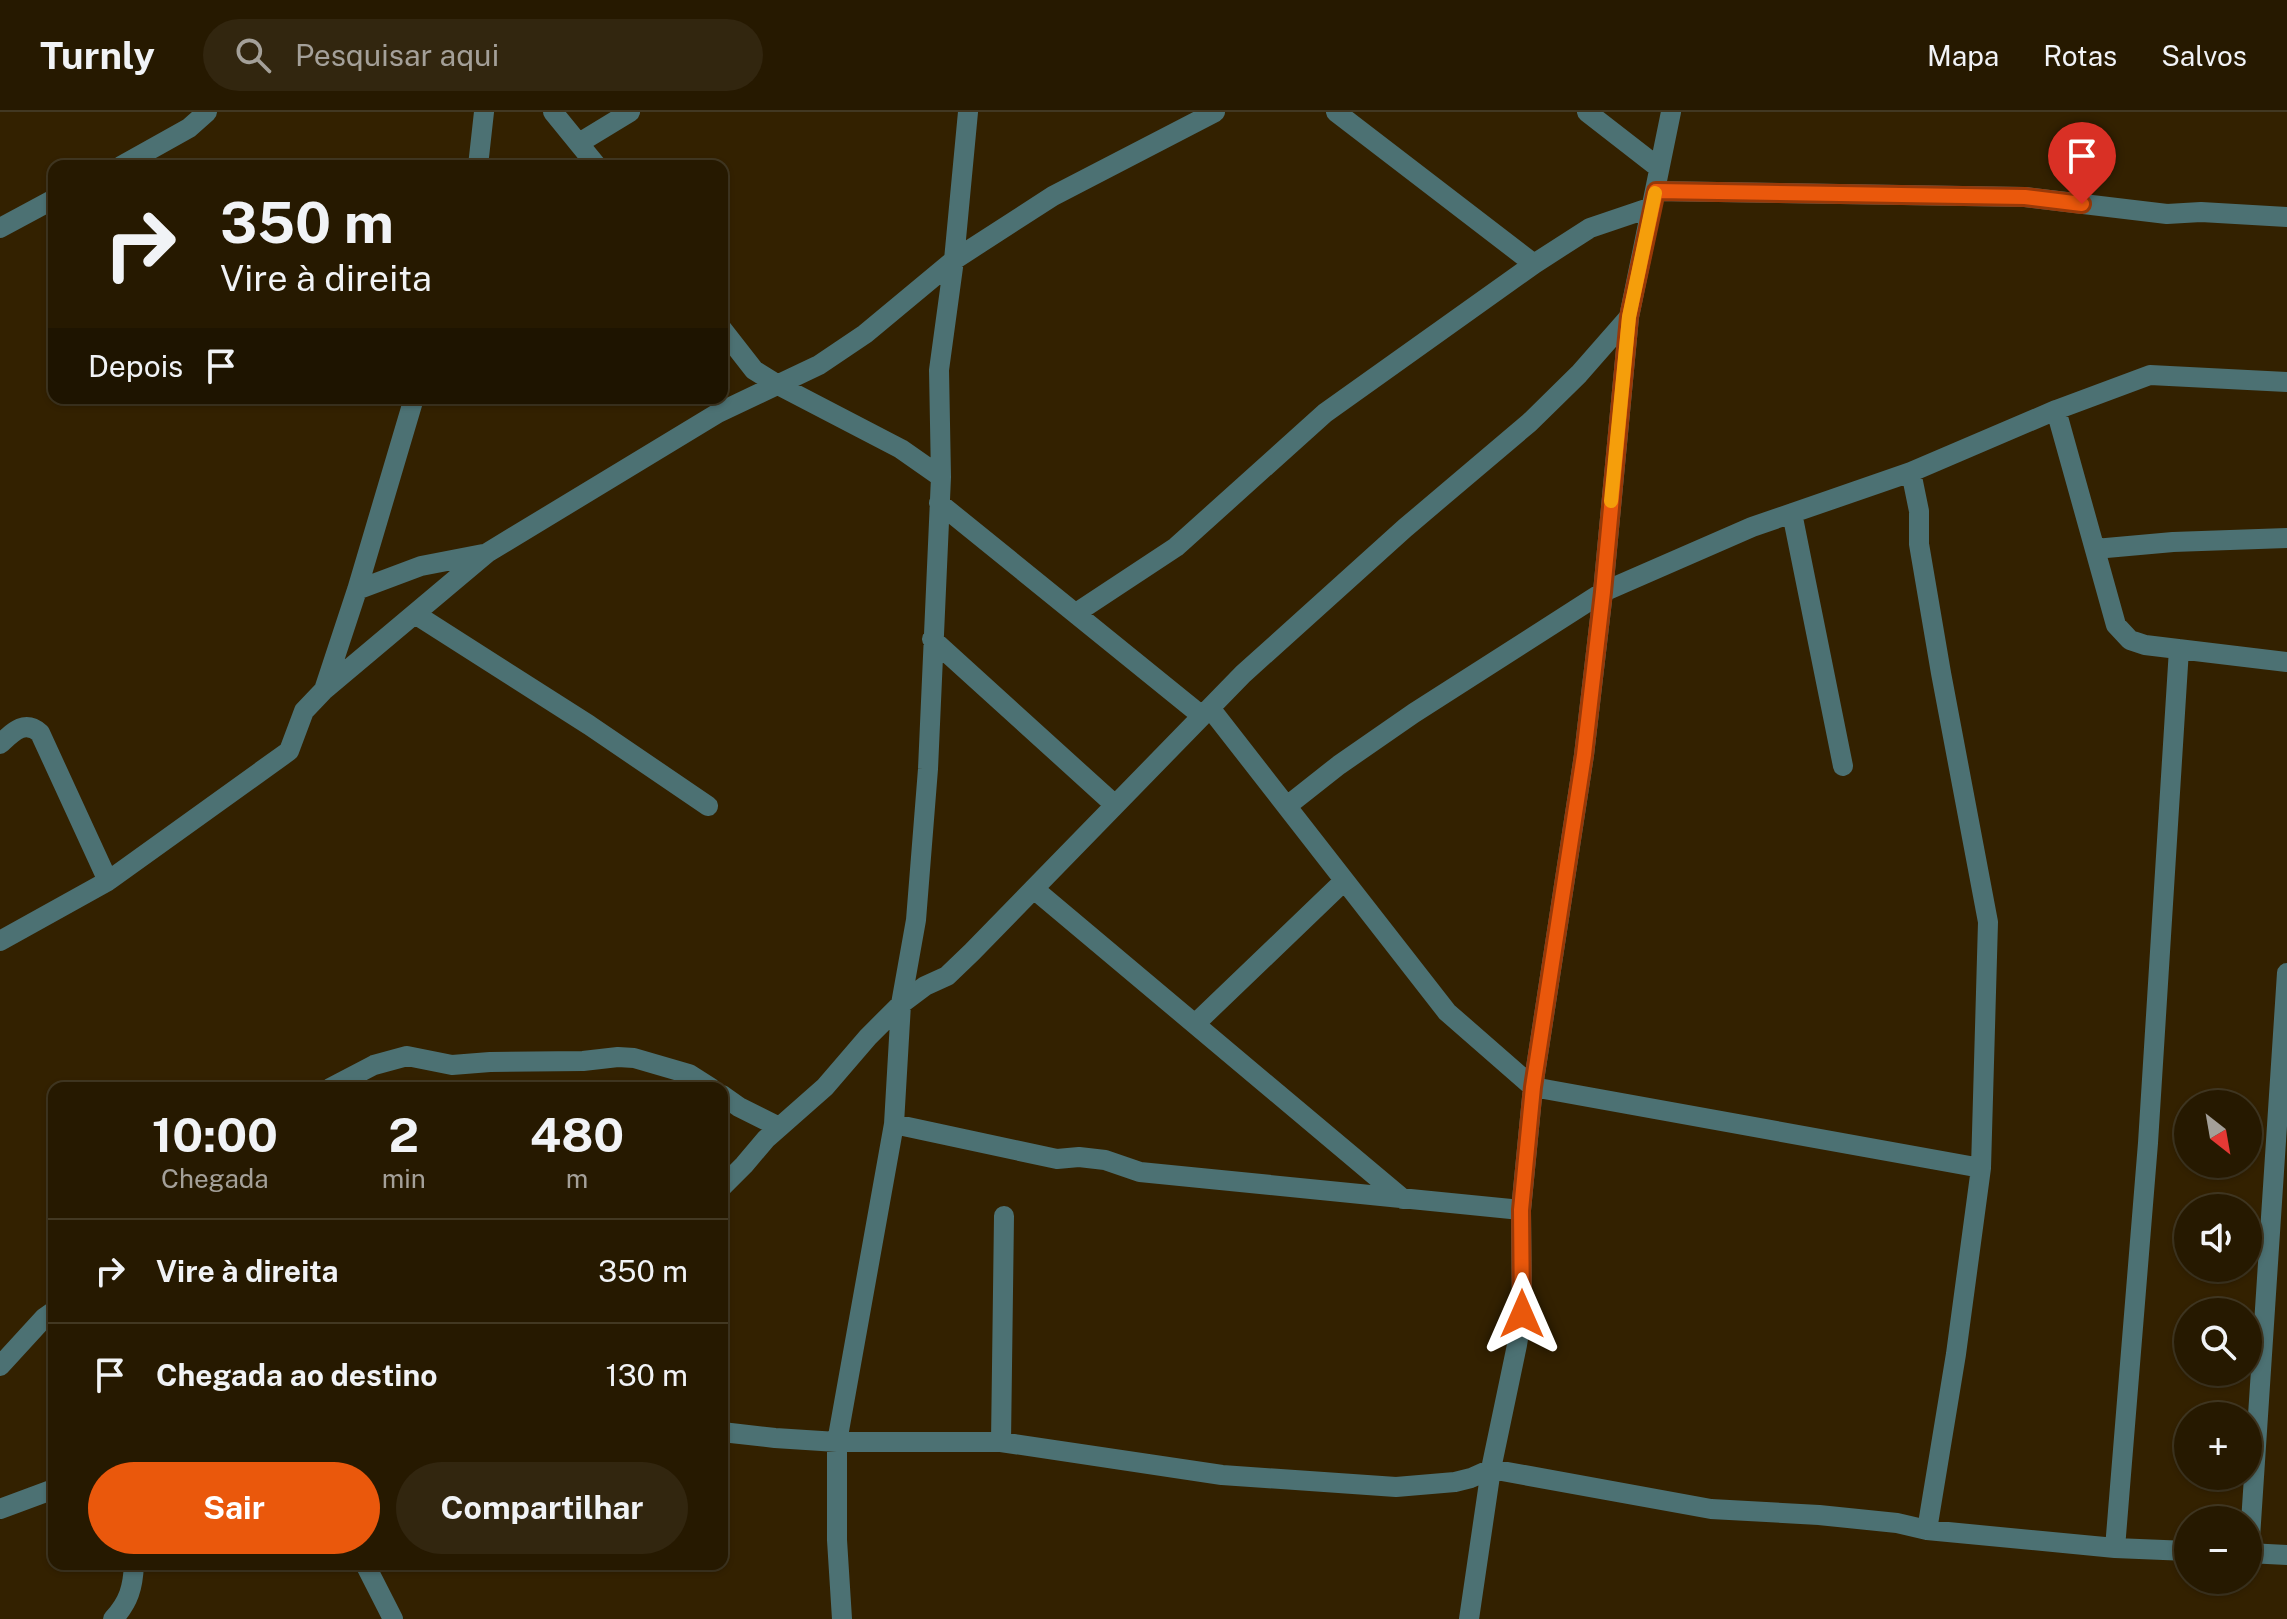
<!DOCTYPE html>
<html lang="pt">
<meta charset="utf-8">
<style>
:root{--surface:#261900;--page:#32260f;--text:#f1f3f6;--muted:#a4a099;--line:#423822;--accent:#ea580c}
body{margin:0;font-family:"Public Sans",sans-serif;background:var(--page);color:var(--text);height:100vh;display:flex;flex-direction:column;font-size:30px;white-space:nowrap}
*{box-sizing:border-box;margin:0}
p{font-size:26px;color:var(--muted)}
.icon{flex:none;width:44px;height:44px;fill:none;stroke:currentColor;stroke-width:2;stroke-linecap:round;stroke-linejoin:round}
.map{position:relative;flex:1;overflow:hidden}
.drawer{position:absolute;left:48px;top:970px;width:680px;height:488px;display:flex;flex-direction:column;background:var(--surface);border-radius:16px;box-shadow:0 2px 6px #0004,0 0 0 2px var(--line)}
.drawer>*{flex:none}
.top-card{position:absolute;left:48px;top:48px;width:680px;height:244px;border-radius:16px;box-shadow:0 2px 6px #0004,0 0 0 2px var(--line);background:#261900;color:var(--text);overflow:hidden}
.needle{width:52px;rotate:149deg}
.buttons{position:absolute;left:2174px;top:978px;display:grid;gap:16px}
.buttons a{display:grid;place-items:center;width:88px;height:88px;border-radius:50%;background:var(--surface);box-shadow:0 2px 6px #0004,0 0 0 2px var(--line);font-size:40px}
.pin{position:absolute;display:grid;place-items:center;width:68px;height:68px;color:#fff;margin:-82px -34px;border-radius:50% 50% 50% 0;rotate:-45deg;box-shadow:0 0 8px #0007}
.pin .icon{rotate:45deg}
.me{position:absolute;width:88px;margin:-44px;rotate:0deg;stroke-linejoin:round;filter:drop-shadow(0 0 6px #0008)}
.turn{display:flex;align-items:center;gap:28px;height:168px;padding:0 40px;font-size:36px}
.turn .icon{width:104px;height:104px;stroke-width:2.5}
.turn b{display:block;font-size:56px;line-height:68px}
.then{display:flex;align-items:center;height:76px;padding:0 40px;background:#0003;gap:16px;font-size:30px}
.eta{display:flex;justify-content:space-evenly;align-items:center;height:136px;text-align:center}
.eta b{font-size:48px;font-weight:700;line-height:56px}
.button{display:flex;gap:16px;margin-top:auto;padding:16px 40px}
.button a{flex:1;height:92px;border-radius:48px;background:var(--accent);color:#fff;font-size:32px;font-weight:700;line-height:92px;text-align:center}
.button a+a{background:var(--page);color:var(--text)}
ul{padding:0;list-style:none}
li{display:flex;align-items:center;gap:24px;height:104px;padding:0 40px;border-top:2px solid var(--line)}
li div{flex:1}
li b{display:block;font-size:30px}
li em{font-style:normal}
header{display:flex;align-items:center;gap:48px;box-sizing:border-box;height:112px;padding:0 40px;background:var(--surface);border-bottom:2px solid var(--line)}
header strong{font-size:38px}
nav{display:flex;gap:44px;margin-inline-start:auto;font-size:28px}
.search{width:560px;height:72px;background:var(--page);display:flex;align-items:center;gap:20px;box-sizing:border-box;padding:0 28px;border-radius:44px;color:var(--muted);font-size:30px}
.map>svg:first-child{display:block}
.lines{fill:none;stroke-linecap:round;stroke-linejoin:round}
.minor{stroke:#4c7173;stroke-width:20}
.route-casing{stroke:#983908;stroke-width:20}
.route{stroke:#ea580c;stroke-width:14}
.slow{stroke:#f59e0b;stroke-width:14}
</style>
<header>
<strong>Turnly</strong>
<div class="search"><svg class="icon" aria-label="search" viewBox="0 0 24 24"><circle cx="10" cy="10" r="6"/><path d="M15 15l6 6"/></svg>Pesquisar aqui</div>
<nav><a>Mapa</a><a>Rotas</a><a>Salvos</a></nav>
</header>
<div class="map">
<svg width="2287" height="1507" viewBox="0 0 2287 1507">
<rect width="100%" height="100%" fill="#332100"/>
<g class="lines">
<path class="minor" d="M 553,0 L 597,54
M 1336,0 L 1534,152
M 1587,0 L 1659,56
M 579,31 L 630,0
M 121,54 L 189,16 L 207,0
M 478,54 L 484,0
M 1656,79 L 2025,85 L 2167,102 L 2201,100 L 2287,105
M 0,116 L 54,87
M 722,217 L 754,258 L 778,273 L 901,337 L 941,365
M 2056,298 L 2116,513 L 2130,528 L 2145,533 L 2287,550
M 1911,360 L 1919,399 L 1919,432 L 1941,561 L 1988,810 L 1981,1056 L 1956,1242 L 1927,1418
M 939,391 L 1202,604
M 1792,401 L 1843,654
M 2095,437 L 2173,430 L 2287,426
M 357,478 L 421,454 L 483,442
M 1076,501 L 1176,435 L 1325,301 L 1534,152 L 1590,116 L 1652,95
M 415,502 L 589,613 L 708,694
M 932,527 L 1115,693
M 324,578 L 357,478 L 414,286
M 1210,596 L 1447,900 L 1533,975 L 1981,1056
M 0,632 C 12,621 24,607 40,621 L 108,769
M 1287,694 L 1339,653 L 1414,601 L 1603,480 L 1752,415 L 1911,360 L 2056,298 L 2150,263 L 2287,270
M 1034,777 L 1403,1087
M 0,829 L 108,769 L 289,639 L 304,599 L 324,578 L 487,441 L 718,301 L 819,253 L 865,222 L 954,148 L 1053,84 L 1215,0
M 1195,912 L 1344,769
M 330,976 L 374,953 L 407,944 L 452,953 L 490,950 L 583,949 L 618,945 L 634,946 L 689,962 L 711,976
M 722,983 L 739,995 L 779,1015
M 894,1012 L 1057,1047 L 1079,1045 L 1105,1048 L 1140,1060 L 1521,1098
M 722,1075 L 744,1053 L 766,1027 L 825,975 L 868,925 L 901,892 L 925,874 L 947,864 L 972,840 L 1243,562 L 1405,416 L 1529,311 L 1579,262 L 1629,205
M 0,1254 L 44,1206 L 54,1199
M 722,1320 L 775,1326 L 837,1330 L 1001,1330 L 1222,1363 L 1396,1375 L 1455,1370 L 1471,1366 L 1491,1357 L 1711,1397 L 1819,1403 L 1897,1411 L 1927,1418 L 2115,1436 L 2188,1439
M 1001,1330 L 1004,1104
M 0,1397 L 54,1377
M 2115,1436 L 2148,1031 L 2179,537
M 2248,1441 L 2287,1443
M 2249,1441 L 2287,861
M 365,1452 L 393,1507
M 113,1507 C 129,1490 133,1475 134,1452
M 842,1507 L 837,1428 L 837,1330 L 894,1012 L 901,892 L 916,808 L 928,657 L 941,365 L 939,258 L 954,148 L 968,0
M 1469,1507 L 1491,1357 L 1517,1233 L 1522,1202 L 1521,1098 L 1533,975 L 1584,643 L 1603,480 L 1629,205 L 1671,0"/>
</g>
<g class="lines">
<g class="route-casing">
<path id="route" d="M 1522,1202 L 1521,1098 L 1533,975 L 1584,643 L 1603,480 L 1629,205 L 1656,79 L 2025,85 L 2082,92"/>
</g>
<use href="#route" class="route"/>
<path class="slow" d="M 1611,389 L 1629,205 L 1655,81"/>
</g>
</svg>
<div class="buttons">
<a><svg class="needle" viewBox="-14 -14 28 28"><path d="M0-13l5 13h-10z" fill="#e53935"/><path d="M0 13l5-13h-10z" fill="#a4a099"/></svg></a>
<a><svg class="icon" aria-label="sound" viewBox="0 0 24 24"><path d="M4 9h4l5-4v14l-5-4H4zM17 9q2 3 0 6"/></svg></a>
<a><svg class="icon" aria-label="search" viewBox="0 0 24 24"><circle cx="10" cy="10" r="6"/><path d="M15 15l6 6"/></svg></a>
<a>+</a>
<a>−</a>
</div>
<div class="pin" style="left:2082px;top:92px;background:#d93025"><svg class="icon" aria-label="arrive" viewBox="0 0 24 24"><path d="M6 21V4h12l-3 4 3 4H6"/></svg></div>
<svg class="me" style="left:1522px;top:1202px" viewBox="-20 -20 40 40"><path d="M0-17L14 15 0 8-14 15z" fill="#ea580c" stroke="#fff" stroke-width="4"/></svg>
<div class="top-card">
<div class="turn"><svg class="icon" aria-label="right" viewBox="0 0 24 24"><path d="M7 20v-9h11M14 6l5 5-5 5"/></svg><div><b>350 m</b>Vire à direita</div></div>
<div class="then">Depois<svg class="icon" aria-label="arrive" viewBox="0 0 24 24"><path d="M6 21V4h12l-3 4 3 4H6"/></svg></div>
</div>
<section class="drawer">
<div class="eta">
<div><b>10:00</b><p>Chegada</p></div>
<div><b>2</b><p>min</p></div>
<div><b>480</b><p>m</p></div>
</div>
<ul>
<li><svg class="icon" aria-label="right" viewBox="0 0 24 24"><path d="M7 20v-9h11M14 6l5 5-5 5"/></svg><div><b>Vire à direita</b></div><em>350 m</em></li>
<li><svg class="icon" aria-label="arrive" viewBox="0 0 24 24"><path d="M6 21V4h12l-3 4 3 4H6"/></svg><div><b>Chegada ao destino</b></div><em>130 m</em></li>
</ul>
<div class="button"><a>Sair</a><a>Compartilhar</a></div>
</section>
</div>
